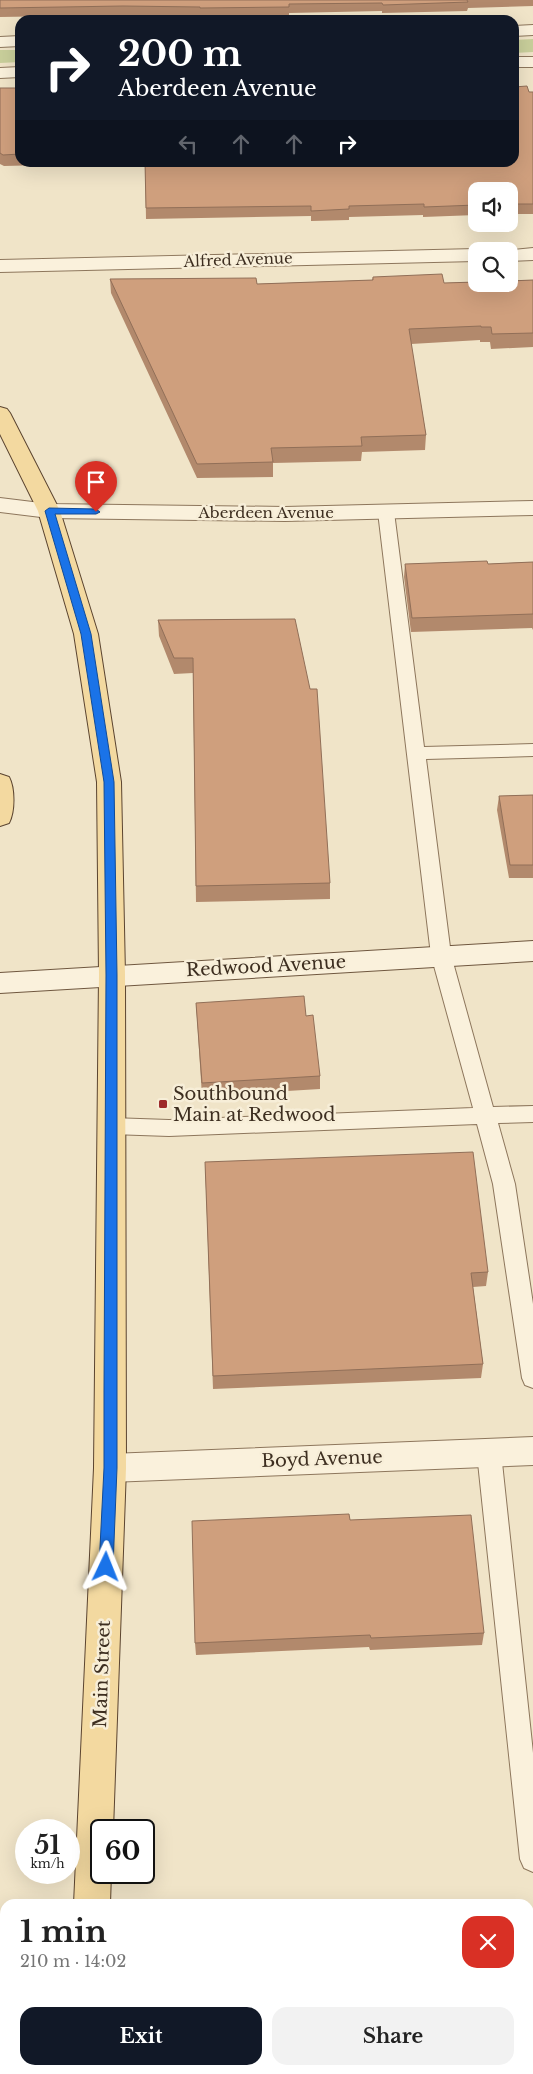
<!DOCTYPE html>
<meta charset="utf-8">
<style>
:root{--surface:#fff;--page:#f2f2f2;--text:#222;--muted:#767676;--accent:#111827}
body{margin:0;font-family:"Libre Baskerville",serif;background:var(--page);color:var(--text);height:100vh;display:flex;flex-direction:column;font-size:19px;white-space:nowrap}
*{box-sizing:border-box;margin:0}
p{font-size:16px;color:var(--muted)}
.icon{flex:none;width:28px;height:28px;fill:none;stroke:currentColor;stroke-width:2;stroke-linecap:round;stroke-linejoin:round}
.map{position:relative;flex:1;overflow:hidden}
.panel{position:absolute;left:0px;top:1899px;width:534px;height:176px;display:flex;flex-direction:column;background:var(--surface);border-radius:15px 15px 0 0;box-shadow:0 5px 20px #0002}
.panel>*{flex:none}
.guide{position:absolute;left:15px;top:15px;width:504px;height:152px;border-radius:15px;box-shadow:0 5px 20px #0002;background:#111827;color:#fff;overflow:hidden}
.buttons{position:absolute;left:468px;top:182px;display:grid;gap:10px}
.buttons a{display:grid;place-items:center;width:50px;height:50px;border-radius:10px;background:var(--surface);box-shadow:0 5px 20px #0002;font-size:25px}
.speed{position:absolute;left:15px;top:1819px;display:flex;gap:10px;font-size:25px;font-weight:700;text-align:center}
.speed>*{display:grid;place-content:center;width:65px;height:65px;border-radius:50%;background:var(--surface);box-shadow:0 5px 20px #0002;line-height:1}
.speed small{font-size:12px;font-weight:400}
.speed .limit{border:2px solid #111;border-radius:8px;background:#fff;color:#111}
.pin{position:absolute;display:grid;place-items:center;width:42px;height:42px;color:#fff;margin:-51px -21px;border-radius:50% 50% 50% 0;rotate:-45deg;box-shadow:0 0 5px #0007}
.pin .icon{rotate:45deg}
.me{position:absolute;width:55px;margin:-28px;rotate:2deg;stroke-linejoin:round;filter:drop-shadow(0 0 4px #0008)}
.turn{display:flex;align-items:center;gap:18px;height:105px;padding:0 20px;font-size:22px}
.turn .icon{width:65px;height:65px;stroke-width:2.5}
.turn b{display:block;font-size:35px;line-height:42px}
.lanes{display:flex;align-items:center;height:48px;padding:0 20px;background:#0003;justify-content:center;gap:25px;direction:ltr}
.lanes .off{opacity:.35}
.round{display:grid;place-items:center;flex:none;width:52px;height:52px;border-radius:15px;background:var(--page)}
.head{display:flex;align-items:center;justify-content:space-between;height:85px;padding:0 20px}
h1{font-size:30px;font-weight:700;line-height:38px}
.cta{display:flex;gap:10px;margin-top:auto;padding:10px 20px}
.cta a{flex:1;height:58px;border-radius:15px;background:var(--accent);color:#fff;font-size:20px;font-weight:700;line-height:58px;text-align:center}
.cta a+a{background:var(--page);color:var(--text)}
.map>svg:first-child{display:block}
.green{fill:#c9cf9b}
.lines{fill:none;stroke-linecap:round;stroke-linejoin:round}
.service-casing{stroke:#8d765c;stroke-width:2}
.minor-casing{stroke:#8d765c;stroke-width:2}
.tertiary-casing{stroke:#8d765c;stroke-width:2}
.secondary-casing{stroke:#6f573f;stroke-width:2}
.primary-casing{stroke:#5b4430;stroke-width:2}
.service{fill:#faf1dc;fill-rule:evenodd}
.minor{fill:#faf1dc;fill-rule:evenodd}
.tertiary{fill:#faf1dc;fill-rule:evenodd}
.secondary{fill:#faf1dc;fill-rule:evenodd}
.primary{fill:#f3d9a0;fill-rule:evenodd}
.wall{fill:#b2896c}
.building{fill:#cf9f7d;stroke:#916f58}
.route{fill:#1a73e8;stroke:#114b97}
.poi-dot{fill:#9e2a2b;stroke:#f7eed8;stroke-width:2}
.labels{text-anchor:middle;stroke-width:5;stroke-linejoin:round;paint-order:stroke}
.far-street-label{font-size:15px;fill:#3d2e20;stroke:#f7eed8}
.street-label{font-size:18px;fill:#3d2e20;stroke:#f7eed8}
.poi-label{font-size:18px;fill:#3d2e20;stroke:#f7eed8;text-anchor:start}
</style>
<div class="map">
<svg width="533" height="2074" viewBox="0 0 533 2074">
<rect width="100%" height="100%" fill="#f0e4c8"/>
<path class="green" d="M 533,39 L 533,52 L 514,53 L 514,40 Z
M 0,50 L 20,50 L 20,62 L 0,63 Z"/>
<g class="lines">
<g class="service-casing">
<path id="service" d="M 386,507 L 392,509 L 394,512 L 424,747 L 533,744 L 533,756 L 426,759 L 451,955 L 493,1107 L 533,1106 L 533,1122 L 498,1123 L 515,1184 L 533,1304 L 533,1388 L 525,1385 L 522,1378 L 493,1184 L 477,1124 L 169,1136 L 111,1134 L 104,1132 L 101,1126 L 104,1120 L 111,1118 L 169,1120 L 473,1108 L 431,955 L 378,512 L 380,509 Z
M 489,1443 L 497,1446 L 501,1453 L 533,1753 L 533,1872 L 524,1868 L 520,1859 L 477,1453 L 481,1446 Z"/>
</g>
<g class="minor-casing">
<path id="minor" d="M 533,248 L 533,260 L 509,261 L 509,251 L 502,251 Z
M 476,249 L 483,251 L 476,251 L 476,261 L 0,272 L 0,260 Z
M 0,498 L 49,504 L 285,507 L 533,501 L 533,515 L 285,521 L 49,518 L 0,512 Z
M 533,1437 L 533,1465 L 110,1482 L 99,1478 L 94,1468 L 99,1458 L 110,1454 Z"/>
</g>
<g class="tertiary-casing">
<path id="tertiary" d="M 533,25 L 533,35 L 514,36 L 514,26 Z
M 20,36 L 20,46 L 0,47 L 0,37 Z
M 514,57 L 533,57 L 533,67 L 514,67 Z
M 20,67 L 20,77 L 0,78 L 0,68 Z"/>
</g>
<g class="secondary-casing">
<path id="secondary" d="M 533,941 L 533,961 L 0,993 L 0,973 Z"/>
</g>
<g class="primary-casing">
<path id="primary" d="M 0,407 L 7,409 L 10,413 L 60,511 L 98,634 L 121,782 L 125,975 L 126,1468 L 113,1830 L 101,1830 L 101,1872 L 111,1872 L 110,1904 L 74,1904 L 94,1468 L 99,975 L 97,782 L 74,634 L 38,511 L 0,434 Z
M 0,774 L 9,777 C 15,788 15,812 9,823 L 0,826 Z
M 66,2070 L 104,2070 L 104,2074 L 66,2074 Z"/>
</g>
<use href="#service" class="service"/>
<use href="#minor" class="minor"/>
<use href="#tertiary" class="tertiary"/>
<use href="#secondary" class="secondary"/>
<use href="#primary" class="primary"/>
</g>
<path class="wall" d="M 0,0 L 533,0 L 533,6 L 468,8 L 467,11 L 382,13 L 382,11 L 289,13 L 289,15 L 200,17 L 200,15 L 123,15 L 0,17 Z
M 0,88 L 20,88 L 20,162 L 44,162 L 44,165 L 4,166 L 0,164 Z
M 529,92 L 533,92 L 533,214 L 509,214 L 509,191 L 476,191 L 476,215 L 423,217 L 423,215 L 349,217 L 349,220 L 311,221 L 311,216 L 146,219 L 145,162 Z
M 373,277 L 444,283 L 533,280 L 533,347 L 491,349 L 490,342 L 480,342 L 480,340 L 411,344 L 426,435 L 425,450 L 362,452 L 361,461 L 273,463 L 273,477 L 197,478 L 111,293 L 110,279 L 257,284 L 372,280 Z
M 533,562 L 533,630 L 532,628 L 411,632 L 404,577 L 405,564 L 488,564 Z
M 158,620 L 310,689 L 330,883 L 330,899 L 196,902 L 193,673 L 174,674 L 159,636 Z
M 533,795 L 533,878 L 509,878 L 497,810 L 499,796 Z
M 196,1003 L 306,1016 L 320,1076 L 320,1089 L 202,1096 Z
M 205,1162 L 488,1272 L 486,1286 L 473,1287 L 483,1364 L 481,1378 L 213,1389 Z
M 350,1520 L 484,1633 L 482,1645 L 370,1650 L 369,1647 L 196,1655 L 195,1643 Z"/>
<path class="building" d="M 0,0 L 467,0 L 468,2 L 383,5 L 382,3 L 289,4 L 289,7 L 200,8 L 200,7 L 123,6 L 0,8 Z
M 527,86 L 529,92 L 533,92 L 533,204 L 509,204 L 509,191 L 476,191 L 476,205 L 424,207 L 424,204 L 349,206 L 349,209 L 311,211 L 311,206 L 146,208 L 145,162 L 514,162 L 514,87 Z
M 0,88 L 20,88 L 20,154 L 3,155 L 0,153 Z
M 442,274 L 444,283 L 476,282 L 476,284 L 509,284 L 509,281 L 533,280 L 533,333 L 492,334 L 491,327 L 481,327 L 481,326 L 409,329 L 426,435 L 361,437 L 362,446 L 271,448 L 273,462 L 197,464 L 110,279 L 256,278 L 257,284 L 373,280 L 373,277 Z
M 487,561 L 488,564 L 533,562 L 533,614 L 412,618 L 405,564 Z
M 295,619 L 310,689 L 317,689 L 330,883 L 196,886 L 193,658 L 174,658 L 158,620 Z
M 533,795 L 533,865 L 510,865 L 499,796 Z
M 304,996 L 306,1016 L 313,1015 L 320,1076 L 202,1083 L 196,1003 Z
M 473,1152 L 488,1272 L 471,1273 L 483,1364 L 213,1376 L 205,1162 Z
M 349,1514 L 350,1520 L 471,1515 L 484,1633 L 371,1638 L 370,1635 L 195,1643 L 192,1521 Z"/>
<path class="route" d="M 49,508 L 96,509 L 100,512 L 96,514 L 55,514 L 91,634 L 114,782 L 117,975 L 117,1468 L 113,1567 L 111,1571 L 106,1573 L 101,1571 L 99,1567 L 104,1468 L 104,1392 L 106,975 L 104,782 L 81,634 L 45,511 Z"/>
<rect class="poi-dot" x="158" y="1099" width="10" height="10" rx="2.5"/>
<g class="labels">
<g class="far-street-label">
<text transform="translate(238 260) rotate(-2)" y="5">Alfred Avenue</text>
<text x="266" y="518">Aberdeen Avenue</text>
</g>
<g class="street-label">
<text transform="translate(266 966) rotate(-3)" y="6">Redwood Avenue</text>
<text transform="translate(322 1459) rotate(-2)" y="6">Boyd Avenue</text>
<text transform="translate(102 1674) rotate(-88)" y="6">Main Street</text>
</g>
<g class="poi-label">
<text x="173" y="1100">Southbound<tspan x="173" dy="21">Main at Redwood</tspan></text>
</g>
</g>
</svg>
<div class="buttons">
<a><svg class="icon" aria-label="sound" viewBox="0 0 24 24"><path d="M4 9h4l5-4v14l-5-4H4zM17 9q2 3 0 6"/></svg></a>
<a><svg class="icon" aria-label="search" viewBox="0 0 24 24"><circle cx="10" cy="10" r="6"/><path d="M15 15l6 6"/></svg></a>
</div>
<div class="speed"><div>51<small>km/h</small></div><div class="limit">60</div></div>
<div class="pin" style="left:96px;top:512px;background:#d93025"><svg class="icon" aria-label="arrive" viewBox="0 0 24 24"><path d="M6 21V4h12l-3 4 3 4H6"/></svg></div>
<svg class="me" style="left:106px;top:1567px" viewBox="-20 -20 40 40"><path d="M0-17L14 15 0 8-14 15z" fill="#1a73e8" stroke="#fff" stroke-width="4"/></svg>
<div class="guide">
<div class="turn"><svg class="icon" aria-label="right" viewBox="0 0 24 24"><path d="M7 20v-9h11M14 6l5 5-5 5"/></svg><div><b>200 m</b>Aberdeen Avenue</div></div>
<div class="lanes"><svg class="icon off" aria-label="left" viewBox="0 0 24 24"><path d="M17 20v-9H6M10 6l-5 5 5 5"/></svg><svg class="icon off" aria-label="ahead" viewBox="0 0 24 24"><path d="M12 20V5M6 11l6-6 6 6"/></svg><svg class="icon off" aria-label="ahead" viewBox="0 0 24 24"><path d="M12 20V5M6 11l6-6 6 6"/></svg><svg class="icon" aria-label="right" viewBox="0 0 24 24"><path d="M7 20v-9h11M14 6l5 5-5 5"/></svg></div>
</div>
<section class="panel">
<div class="head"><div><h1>1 min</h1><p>210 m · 14:02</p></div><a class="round" style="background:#d93025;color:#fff"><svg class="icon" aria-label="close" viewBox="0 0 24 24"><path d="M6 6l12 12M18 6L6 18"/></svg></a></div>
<div class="cta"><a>Exit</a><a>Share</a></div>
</section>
</div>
